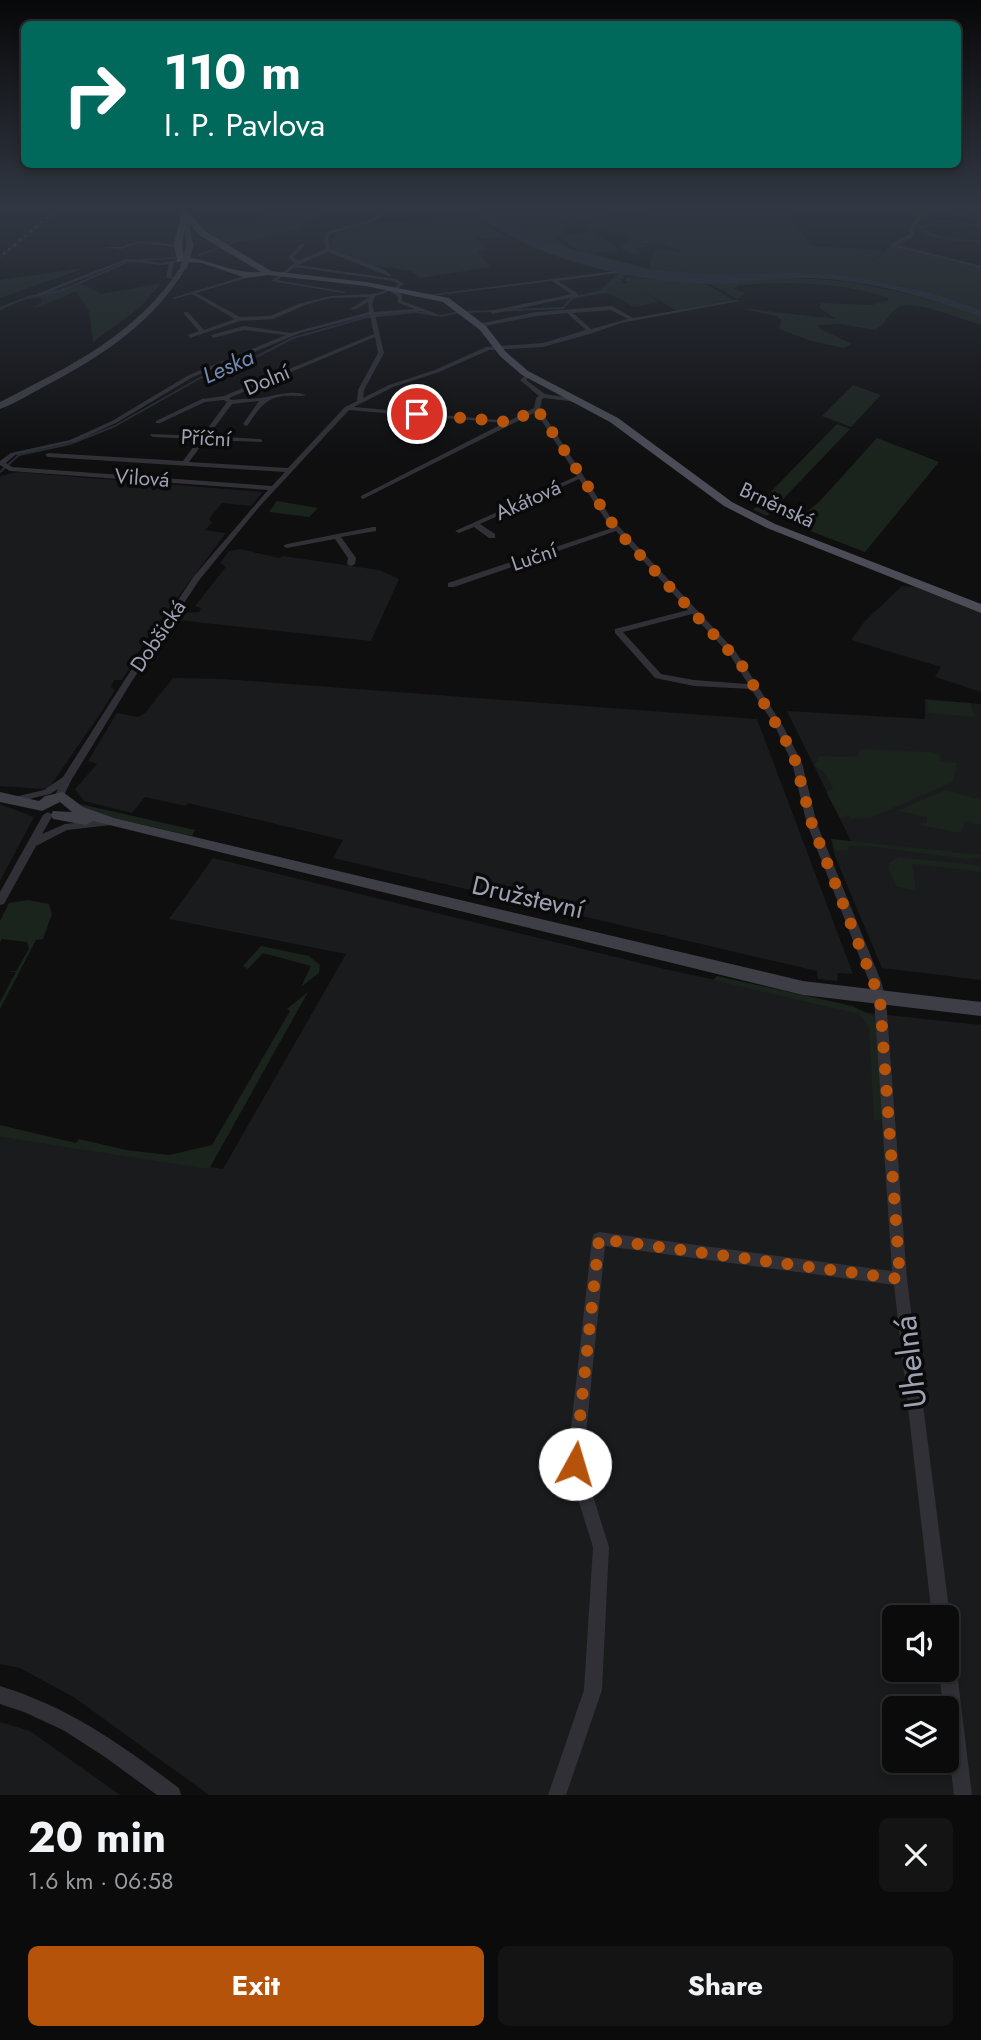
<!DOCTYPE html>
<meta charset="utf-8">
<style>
:root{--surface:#0b0b0c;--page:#141415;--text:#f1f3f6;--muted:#9a9b9d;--line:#2b2b2d;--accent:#b45309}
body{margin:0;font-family:Jost,sans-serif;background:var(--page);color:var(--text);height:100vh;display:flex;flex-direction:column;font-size:26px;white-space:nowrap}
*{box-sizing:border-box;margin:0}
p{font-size:23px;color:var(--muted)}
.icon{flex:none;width:38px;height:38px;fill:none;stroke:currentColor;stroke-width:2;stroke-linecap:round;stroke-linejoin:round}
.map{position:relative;height:1795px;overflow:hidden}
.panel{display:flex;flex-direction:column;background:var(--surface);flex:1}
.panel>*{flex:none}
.hud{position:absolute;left:21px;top:21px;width:940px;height:147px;border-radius:10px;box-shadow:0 4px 10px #0003,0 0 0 2px var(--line);background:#00695c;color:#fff;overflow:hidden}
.fabs{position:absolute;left:882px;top:1605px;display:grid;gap:14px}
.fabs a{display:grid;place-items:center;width:77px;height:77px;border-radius:10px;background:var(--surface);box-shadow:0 4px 10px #0003,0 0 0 2px var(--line);font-size:35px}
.pin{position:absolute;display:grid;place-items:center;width:60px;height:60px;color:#fff;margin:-30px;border:4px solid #fff;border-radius:50%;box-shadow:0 2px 7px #0007}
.me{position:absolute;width:77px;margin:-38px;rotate:6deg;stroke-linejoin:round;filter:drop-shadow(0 0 5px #0008)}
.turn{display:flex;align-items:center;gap:24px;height:147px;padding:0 28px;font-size:32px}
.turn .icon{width:91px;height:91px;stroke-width:2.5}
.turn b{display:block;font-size:49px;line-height:60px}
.round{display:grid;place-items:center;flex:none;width:74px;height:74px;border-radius:10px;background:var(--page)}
.headline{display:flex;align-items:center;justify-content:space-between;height:119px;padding:0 28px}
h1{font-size:42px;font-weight:700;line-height:52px}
.button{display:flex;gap:14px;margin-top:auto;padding:14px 28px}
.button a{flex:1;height:80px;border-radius:10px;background:var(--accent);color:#fff;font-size:28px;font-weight:700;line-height:80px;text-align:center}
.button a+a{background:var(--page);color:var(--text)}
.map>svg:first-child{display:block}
.built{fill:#1a1b1d;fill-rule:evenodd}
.green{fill:#1b231d}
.water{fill:#252b35}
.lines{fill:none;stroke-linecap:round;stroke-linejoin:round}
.stream{stroke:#252b35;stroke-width:2}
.minor{fill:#303036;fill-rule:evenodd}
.tertiary{fill:#303036;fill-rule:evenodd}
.secondary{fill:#3d3e46;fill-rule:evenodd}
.primary{fill:#4b4c55;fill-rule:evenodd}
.rail-casing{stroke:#46474f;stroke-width:2.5}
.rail{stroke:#0a0a0b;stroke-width:2;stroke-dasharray:3.5;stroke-linecap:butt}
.secondary-bridge{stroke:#3d3e46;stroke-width:7}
.route{stroke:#b45309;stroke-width:12;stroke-dasharray:0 21.6}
.labels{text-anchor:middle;stroke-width:7;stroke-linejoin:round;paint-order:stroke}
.far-street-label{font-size:21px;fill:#9ea1b3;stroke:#0a0a0b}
.far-water-label{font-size:23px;font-style:italic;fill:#7189b3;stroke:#0a0a0b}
.street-label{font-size:26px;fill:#9ea1b3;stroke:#0a0a0b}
.near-street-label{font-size:32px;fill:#9ea1b3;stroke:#0a0a0b}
</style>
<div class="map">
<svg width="981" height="1795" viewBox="0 0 981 1795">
<rect width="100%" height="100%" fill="#0f0f10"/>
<path class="built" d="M 18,472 L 263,492 L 251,506 L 222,503 L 209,519 L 212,523 L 205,530 L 226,533 L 147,638 L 122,680 L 114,680 L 111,687 L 115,690 L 102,711 L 49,788 L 43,789 L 0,786 L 0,476 Z
M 240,549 L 279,558 L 283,556 L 379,570 L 399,579 L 371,641 L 177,620 L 182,613 L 199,612 L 201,608 L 195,606 L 226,567 L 220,563 L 229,551 Z
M 902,586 L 915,587 L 981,613 L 981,692 L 935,677 L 941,667 L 851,640 L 865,621 Z
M 173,678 L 224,679 L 757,719 L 853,974 L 838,973 L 837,981 L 818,979 L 817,971 L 333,858 L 343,840 L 188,803 L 186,806 L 145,797 L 132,813 L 84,801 L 75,789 L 97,764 L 88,761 L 117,713 L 138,717 L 145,713 Z
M 925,699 L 981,704 L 981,980 L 882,968 L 834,854 L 831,839 L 851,841 L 787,711 L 925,719 Z
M 0,804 L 34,817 L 0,881 Z
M 213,858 L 656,967 L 860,1012 L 981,1025 L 981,1795 L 209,1795 L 75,1698 L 20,1668 L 0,1664 L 0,1137 L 223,1169 L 346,954 L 169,919 ZM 894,1617 L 947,1617 L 947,1670 L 894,1670 ZM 894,1708 L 947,1708 L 947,1760 L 894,1760 Z
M 0,1722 L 30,1731 L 120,1795 L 0,1795 Z"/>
<path class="green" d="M 271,208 L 329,208 L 290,233 L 226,245 L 200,226 C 222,223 257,230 271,208 Z
M 489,208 L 552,208 L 556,215 L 546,218 L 569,227 L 561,229 L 565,233 L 563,235 L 594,232 L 620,250 L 585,254 L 557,236 L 555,238 L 569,249 C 543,246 505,230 489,208 Z
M 726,208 L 785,208 L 811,246 L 884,250 L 870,264 L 891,246 L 981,267 L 981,310 L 932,293 L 851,276 L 780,272 L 718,275 L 649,269 L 655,248 L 685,252 L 660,244 L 642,243 L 646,247 L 636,249 L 643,254 L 633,255 L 617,246 L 630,244 L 627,241 L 631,240 L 626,235 L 582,226 L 600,219 L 570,225 L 550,218 L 591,209 L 612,216 L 609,218 Z
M 474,217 L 507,238 L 482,239 L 473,234 L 488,250 L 477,252 L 491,267 L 421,278 L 411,271 L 371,265 L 330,249 L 335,234 L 366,224 Z
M 85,268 L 0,298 L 0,280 Z
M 618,273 L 625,276 L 621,283 L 627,283 L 624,280 L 628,277 L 708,285 L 734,301 L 677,311 L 639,289 L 659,302 L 634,307 L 608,293 L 563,299 L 600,290 Z
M 785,278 C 854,278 917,294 981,317 L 981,325 C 964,320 915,299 899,307 C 889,312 885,325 875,330 L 840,324 L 818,325 L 820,329 L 852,344 L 844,348 L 811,341 L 779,329 L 781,320 L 776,316 L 739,308 L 836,319 L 819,307 L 821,303 L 872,305 L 889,300 L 888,298 C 838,281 791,282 739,285 L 733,289 L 746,293 L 737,299 L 711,284 Z
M 162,283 L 138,309 L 93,342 L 89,311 L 76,291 L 39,307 L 34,307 L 42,302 L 41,298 L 21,300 L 0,311 L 0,308 C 9,303 75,283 81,284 C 86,285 95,291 101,294 Z
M 853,385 L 881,395 L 851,427 L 822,416 Z
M 837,424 L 850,429 L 767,516 L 753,510 Z
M 877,438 L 939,462 L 865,552 L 792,524 L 819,502 Z
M 277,501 L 318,508 L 309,517 L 269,512 Z
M 926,700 L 970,703 L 975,717 L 929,713 Z
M 860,749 L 931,752 L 940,756 L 941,761 L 957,763 L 953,782 L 870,818 L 851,819 L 848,815 L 840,818 L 826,792 L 833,789 L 825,773 L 814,766 L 820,756 L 857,757 Z
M 945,790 L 981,800 L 981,825 L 965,821 L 961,833 L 914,824 L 927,823 L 927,817 L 897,811 Z
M 80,804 L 195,830 L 192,836 L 88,812 Z
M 831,839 L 981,855 L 981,857 L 967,859 L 868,846 L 848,846 L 849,850 L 836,851 Z
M 899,857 L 977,865 L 981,867 L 981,872 L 912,864 L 916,891 L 896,886 L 888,868 L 890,862 Z
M 28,900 L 49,904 L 52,914 L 43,939 L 36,940 L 0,1009 L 0,1002 L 16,972 L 7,971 L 16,971 L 29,949 L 27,942 L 2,939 L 0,942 L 0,921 L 9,903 Z
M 261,946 L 309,956 L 320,965 L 319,973 L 301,987 L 311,966 L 263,953 L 248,969 L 243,966 Z
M 717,976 L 852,1006 L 873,1016 L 876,1022 L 882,1119 L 874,1121 L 869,1027 L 859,1014 L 713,980 Z
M 308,992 L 209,1169 L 0,1137 L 0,1125 L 76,1143 L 79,1139 L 126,1150 L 169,1155 L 212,1145 L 290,1011 L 287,1009 Z"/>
<path class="water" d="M 472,208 L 489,208 L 506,223 L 540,241 L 649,269 L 718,275 L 780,272 L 851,276 L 932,293 L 981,310 L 981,317 C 926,297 870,280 811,278 C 777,277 744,284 710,284 C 643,284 520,258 472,208 Z"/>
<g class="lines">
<path class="stream" d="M 931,208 L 981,219 L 980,225 L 942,221 L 920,228 C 938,241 960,241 981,241
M 199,255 L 254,235 L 294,228 L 329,208
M 0,308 L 29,297 L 61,291 L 129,261 L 175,258
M 466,312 L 563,308 L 572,298 L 602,292 L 624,273
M 0,472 L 19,455 L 70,444 L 115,426 L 200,378 L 260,355 L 293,338 L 367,317 L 416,312 L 442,316 L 459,312"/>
<path class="minor" d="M 389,208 L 394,208 L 374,221 L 331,234 L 328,237 L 330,249 L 383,269 L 391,275 L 391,277 L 328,252 L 298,265 L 396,279 L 404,284 L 395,290 L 402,295 L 402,301 L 437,314 L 434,316 L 421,311 L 375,315 L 384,353 L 364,390 L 363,398 L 389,385 L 435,370 L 486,347 L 543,343 L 586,330 L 567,313 L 536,316 L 480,327 L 478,324 L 536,312 L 612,306 L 633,318 L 737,300 L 739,301 L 621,323 L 593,333 L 543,347 L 489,350 L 439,372 L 393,387 L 354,407 L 509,421 L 534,408 L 536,398 L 539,396 L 520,380 L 528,373 L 531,375 L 526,380 L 545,394 L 578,399 L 579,400 L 576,402 L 544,398 L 542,399 L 540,409 L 611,518 L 736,652 L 783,726 L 802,763 L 817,824 L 881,981 L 886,999 L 907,1279 L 950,1617 L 947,1623 L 947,1617 L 932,1617 L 894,1285 L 605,1246 L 583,1464 L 609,1547 L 602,1690 L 566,1795 L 548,1795 L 584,1690 L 593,1547 L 567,1464 L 592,1239 L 594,1234 L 599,1232 L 892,1271 L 874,999 L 869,981 L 807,824 L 792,763 L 775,726 L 751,689 L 694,686 L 655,678 L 615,633 L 615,629 L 688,610 L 616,531 L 454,587 L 448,587 L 448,583 L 612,528 L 605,519 L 579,479 L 480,524 L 495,534 L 495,538 L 489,538 L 474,527 L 459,533 L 455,531 L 577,476 L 536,412 L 363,499 L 361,498 L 361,496 L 504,423 L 349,410 L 260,506 L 200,579 L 132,681 L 72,779 L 62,799 L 56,799 L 54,797 L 58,789 L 50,794 L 13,803 L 8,800 L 10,798 L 44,790 L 63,777 L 124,681 L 194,576 L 268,490 L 10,471 L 0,465 L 0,461 L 11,453 L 70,440 L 112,421 L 189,375 L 286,335 L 244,330 L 213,338 L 211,335 L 244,326 L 291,333 L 369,312 L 368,302 L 355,310 L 350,309 L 370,297 L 331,298 L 305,305 L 273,319 L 240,321 L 190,338 L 188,335 L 199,331 L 184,314 L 184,312 L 188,312 L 204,330 L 235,319 L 192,294 L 174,299 L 172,298 L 248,275 L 250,277 L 196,293 L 240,317 L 270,316 L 301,303 L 331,296 L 373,294 L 394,288 L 399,284 L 393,281 L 295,267 L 277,280 L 346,292 L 344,293 L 271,281 L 295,263 L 288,257 L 301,244 L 305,245 L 293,257 L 298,261 L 326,249 L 324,237 L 327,232 L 372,219 ZM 390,291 L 398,297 L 398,303 L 415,309 L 374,312 L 372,304 L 375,296 ZM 611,310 L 628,319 L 591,329 L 573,313 ZM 370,315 L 374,334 L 224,396 L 202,399 L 156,421 L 156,423 L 160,423 L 205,402 L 224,400 L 227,402 L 202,436 L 151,434 L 150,435 L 153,437 L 199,439 L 183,461 L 48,453 L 45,455 L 48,457 L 285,472 L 272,486 L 12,467 L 6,463 L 15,455 L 74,442 L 116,423 L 193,377 L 300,333 ZM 375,337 L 378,353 L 358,390 L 357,401 L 345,407 L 288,468 L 189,462 L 205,440 L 262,442 L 262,440 L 260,439 L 208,436 L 232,404 L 259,401 L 243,424 L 246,426 L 248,425 C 257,411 265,398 283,396 C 291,395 299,397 306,395 C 293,390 280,394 266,397 C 256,399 242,399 231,400 L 229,398 ZM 692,614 L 730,655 L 748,684 L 694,680 L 661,674 L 623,632 Z
M 925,208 L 929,208 L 913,228 L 914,236 L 897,245 L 981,266 L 981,268 L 891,246 L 891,244 L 910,234 L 909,228 Z
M 139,241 L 178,245 L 180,246 L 178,247 L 139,243 L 121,249 L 102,247 L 121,247 Z
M 126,259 L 161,263 L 184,259 L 186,260 L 174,263 L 171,277 L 181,277 L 179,279 L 166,278 L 169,264 L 161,265 L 126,261 L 41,295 L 37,294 Z
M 616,271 L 618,273 L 558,281 L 578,294 L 578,296 L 492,314 L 490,311 L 572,294 L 552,281 L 430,296 L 428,295 Z
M 373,527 L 376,527 L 376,531 L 341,537 L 356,558 L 355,564 L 351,566 L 347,564 L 348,558 L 335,539 L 287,548 L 283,546 L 287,544 Z
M 48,812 L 53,815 L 42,834 L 65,824 L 111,819 L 116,822 L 111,825 L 67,830 L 36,846 L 4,904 L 0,905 L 0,892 L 43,815 Z
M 947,1655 L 953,1658 L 956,1664 L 972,1795 L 954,1795 L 947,1737 L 947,1708 L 943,1708 L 939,1670 L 947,1670 Z
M 0,1686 C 71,1708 120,1744 179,1788 L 181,1795 L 157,1795 L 105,1757 L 63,1730 L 24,1712 L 0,1704 Z"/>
<path class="tertiary" d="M 967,208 L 981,210 L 981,214 L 968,209 Z"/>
<path class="secondary" d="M 185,213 L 188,215 L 193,245 L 190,247 L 187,245 L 182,215 Z
M 182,265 L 187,266 C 155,321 104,355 49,384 C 33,392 17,403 0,409 L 0,402 C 72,365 137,335 182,265 Z
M 0,792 L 39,801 L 45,796 L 63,792 L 83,807 L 114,818 L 803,981 L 981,1002 L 981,1016 L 803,995 L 93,821 L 86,825 L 53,819 L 51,815 L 53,811 L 72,812 L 60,802 L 42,811 L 0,802 Z"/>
<path class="primary" d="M 178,208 L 185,208 L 205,231 L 271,271 L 366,282 L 449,298 L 486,326 L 506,352 L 528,371 L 618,418 L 732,502 L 775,524 L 981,604 L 981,613 L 767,528 L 724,506 L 610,422 L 522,375 L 500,356 L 480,330 L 443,302 L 366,286 L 268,275 L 246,278 L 202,263 L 177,261 L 174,243 L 182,214 ZM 187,220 L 199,235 L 261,272 C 235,275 210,259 184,257 L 182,243 Z"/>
<g class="rail-casing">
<path id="rail" d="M 0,257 L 59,208"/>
</g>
<use href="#rail" class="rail"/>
<path class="secondary-bridge" d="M 184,266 L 190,245"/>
</g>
<linearGradient id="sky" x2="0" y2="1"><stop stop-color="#080809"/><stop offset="0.45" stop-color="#313742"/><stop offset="1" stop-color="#313742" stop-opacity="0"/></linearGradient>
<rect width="981" height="460" fill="url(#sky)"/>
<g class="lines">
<path class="route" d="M 417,414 L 510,422 L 537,409 L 616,529 L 741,664 L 793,753 L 812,824 L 880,999 L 900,1279 L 599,1239 L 575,1464"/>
</g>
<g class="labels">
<g class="far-street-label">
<text transform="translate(267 380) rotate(-23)" y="7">Dolní</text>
<text transform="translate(206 438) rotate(3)" y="7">Příční</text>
<text transform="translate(142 478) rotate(4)" y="7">Vilová</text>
<text transform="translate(528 500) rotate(-24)" y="7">Akátová</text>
<text transform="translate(777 505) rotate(25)" y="7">Brněnská</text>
<text transform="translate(534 557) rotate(-19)" y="7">Luční</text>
<text transform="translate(158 636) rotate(-56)" y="7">Dobšická</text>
</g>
<g class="far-water-label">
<text transform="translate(228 366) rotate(-24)" y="8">Leska</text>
</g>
<g class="street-label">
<text transform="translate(528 897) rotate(13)" y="9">Družstevní</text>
</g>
<g class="near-street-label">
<text transform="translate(910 1362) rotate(-97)" y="11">Uhelná</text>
</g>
</g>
</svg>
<div class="fabs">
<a><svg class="icon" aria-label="sound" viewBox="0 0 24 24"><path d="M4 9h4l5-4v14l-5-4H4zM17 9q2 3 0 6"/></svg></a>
<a><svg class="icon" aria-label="layers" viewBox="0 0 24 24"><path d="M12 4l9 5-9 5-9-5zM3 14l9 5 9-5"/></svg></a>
</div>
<div class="pin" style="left:417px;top:414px;background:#d93025"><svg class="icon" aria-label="arrive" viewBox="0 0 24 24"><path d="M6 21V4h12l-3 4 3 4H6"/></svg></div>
<svg class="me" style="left:575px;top:1464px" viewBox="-20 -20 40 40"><circle r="19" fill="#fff"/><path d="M0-13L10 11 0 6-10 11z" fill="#b45309"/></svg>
<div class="hud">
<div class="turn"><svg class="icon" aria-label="right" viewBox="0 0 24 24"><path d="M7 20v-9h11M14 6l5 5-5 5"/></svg><div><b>110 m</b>I. P. Pavlova</div></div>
</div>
</div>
<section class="panel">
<div class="headline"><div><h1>20 min</h1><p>1.6 km · 06:58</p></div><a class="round"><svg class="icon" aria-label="close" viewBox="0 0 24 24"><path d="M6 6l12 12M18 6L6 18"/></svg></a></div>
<div class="button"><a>Exit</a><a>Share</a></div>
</section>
